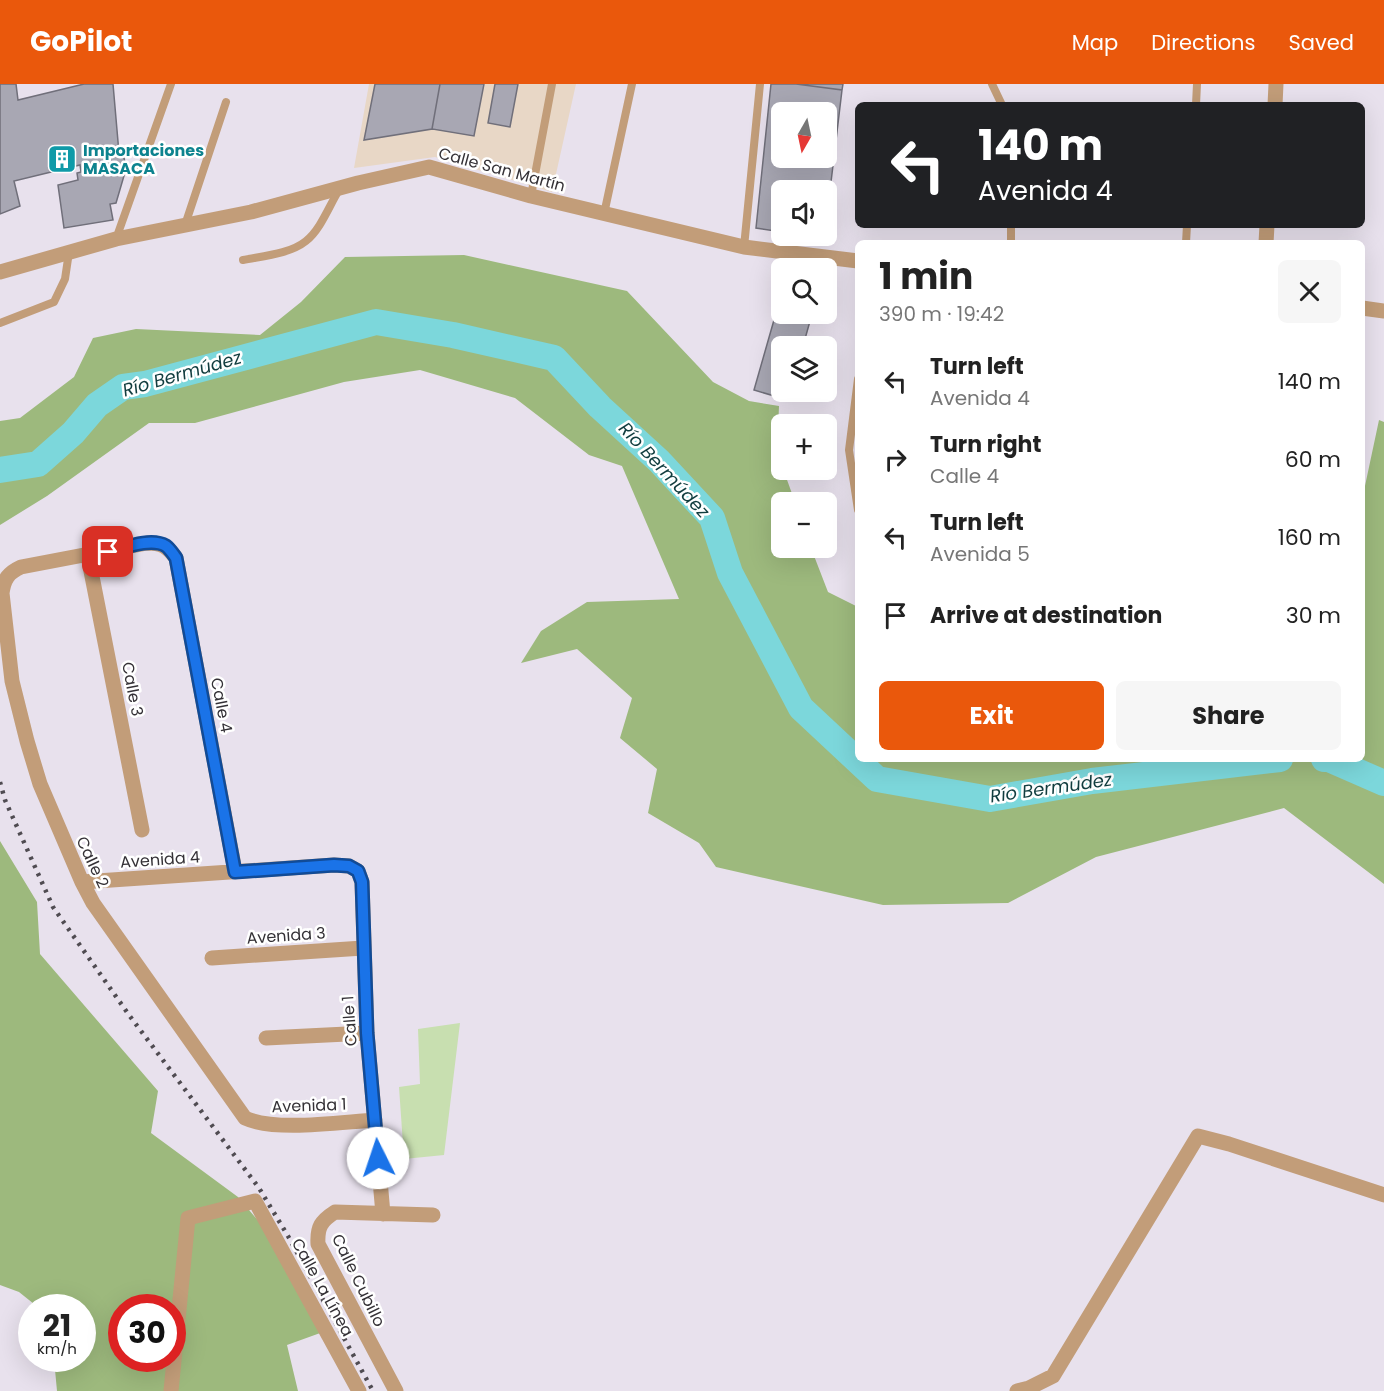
<!DOCTYPE html>
<meta charset="utf-8">
<style>
:root{--surface:#fff;--page:#f6f6f6;--text:#222;--muted:#767676;--accent:#ea580c}
body{margin:0;font-family:Poppins,sans-serif;background:var(--page);color:var(--text);height:100vh;display:flex;flex-direction:column;font-size:22px;white-space:nowrap}
*{box-sizing:border-box;margin:0}
p{font-size:20px;color:var(--muted)}
.icon{flex:none;width:33px;height:33px;fill:none;stroke:currentColor;stroke-width:2;stroke-linecap:round;stroke-linejoin:round}
.map{position:relative;flex:1;overflow:hidden}
.panel{position:absolute;left:855px;top:156px;width:510px;height:522px;display:flex;flex-direction:column;background:var(--surface);border-radius:9px;box-shadow:0 6px 24px #0002}
.panel>*{flex:none}
.top-card{position:absolute;left:855px;top:18px;width:510px;height:126px;border-radius:9px;box-shadow:0 6px 24px #0002;background:#202124;color:#fff;overflow:hidden}
.needle{width:39px;rotate:189deg}
.tools{position:absolute;left:771px;top:18px;display:grid;gap:12px}
.tools a{display:grid;place-items:center;width:66px;height:66px;border-radius:9px;background:var(--surface);box-shadow:0 6px 24px #0002;font-size:30px}
.speed{position:absolute;left:18px;top:1210px;display:flex;gap:12px;font-size:30px;font-weight:700;text-align:center}
.speed>*{display:grid;place-content:center;width:78px;height:78px;border-radius:50%;background:var(--surface);box-shadow:0 6px 24px #0002;line-height:1}
.speed small{font-size:15px;font-weight:400}
.speed .limit{border:9px solid #d22;background:#fff;color:#111}
.pin{position:absolute;display:grid;place-items:center;width:51px;height:51px;color:#fff;margin:-26px;border-radius:12px;box-shadow:0 3px 9px #0006}
.me{position:absolute;width:66px;margin:-33px;rotate:356deg;stroke-linejoin:round;filter:drop-shadow(0 0 4px #0008)}
.turn{display:flex;align-items:center;gap:21px;height:126px;padding:0 24px;font-size:27px}
.turn .icon{width:78px;height:78px;stroke-width:2.5}
.turn b{display:block;font-size:42px;line-height:51px}
.round{display:grid;place-items:center;flex:none;width:63px;height:63px;border-radius:9px;background:var(--page)}
.headline{display:flex;align-items:center;justify-content:space-between;height:102px;padding:0 24px}
h1{font-size:36px;font-weight:700;line-height:45px}
.action{display:flex;gap:12px;margin-top:auto;padding:12px 24px}
.action a{flex:1;height:69px;border-radius:9px;background:var(--accent);color:#fff;font-size:24px;font-weight:700;line-height:69px;text-align:center}
.action a+a{background:var(--page);color:var(--text)}
ul{padding:0;list-style:none}
li{display:flex;align-items:center;gap:18px;height:78px;padding:0 24px}
li div{flex:1}
li b{display:block;font-size:22px}
li em{font-style:normal}
header{display:flex;align-items:center;gap:36px;box-sizing:border-box;height:84px;padding:0 30px;background:var(--accent);color:#fff}
header strong{font-size:28px}
nav{display:flex;gap:33px;margin-inline-start:auto;font-size:21px}
.map>svg:first-child{display:block}
.commercial{fill:#e8d7c6}
.green{fill:#c8dfb0}
.forest{fill:#9db97d;fill-rule:evenodd}
.lines{fill:none;stroke-linecap:round;stroke-linejoin:round}
.river{stroke:#7cd7db;stroke-width:26}
.building{fill:#a8a7b3;stroke:#706f7a;stroke-width:1.5;fill-rule:evenodd}
.service{stroke:#c29d79;stroke-width:8}
.minor{stroke:#c29d79;stroke-width:15}
.rail{stroke:#4f4b51;stroke-width:4.5;stroke-dasharray:3 6;stroke-linecap:butt}
.route-casing{stroke:#114b97;stroke-width:15}
.route{stroke:#1a73e8;stroke-width:10}
.labels{text-anchor:middle;stroke-width:5;stroke-linejoin:round;paint-order:stroke}
.culture-label{font-size:16px;font-weight:bold;fill:#0d838f;stroke:#fff;text-anchor:start}
.street-label{font-size:16px;fill:#343136;stroke:#fff}
.water-label{font-size:18px;font-style:italic;fill:#113d3f;stroke:#fff}
</style>
<header>
<strong>GoPilot</strong>
<nav><a>Map</a><a>Directions</a><a>Saved</a></nav>
</header>
<div class="map">
<svg width="1384" height="1307" viewBox="0 0 1384 1307">
<rect width="100%" height="100%" fill="#e8e1ed"/>
<path class="commercial" d="M 369,0 L 576,0 L 552,108 L 435,73 L 354,84 Z"/>
<path class="green" d="M 460,939 L 444,1071 L 404,1075 L 399,1003 L 420,1000 L 418,945 Z"/>
<path class="forest" d="M 464,171 L 627,207 L 713,298 L 749,317 L 779,322 L 777,368 L 795,418 L 782,418 L 782,464 L 811,464 L 828,508 L 858,523 L 858,675 L 1362,675 L 1362,416 L 1379,336 L 1384,338 L 1384,800 L 1284,724 L 1096,773 L 1008,819 L 883,821 L 716,783 L 699,759 L 648,729 L 657,685 L 620,654 L 632,614 L 577,565 L 521,579 L 541,547 L 587,518 L 679,515 L 622,382 L 589,371 L 515,314 L 420,286 L 344,298 L 195,339 L 149,339 L 47,412 L 0,441 L 0,337 L 20,334 L 74,293 L 93,254 L 136,245 L 260,251 L 301,218 L 345,173 Z
M 0,757 L 37,818 L 40,870 L 158,1007 L 151,1049 L 238,1113 L 266,1146 L 323,1248 L 287,1261 L 298,1307 L 57,1307 L 54,1275 L 82,1275 L 82,1224 L 39,1224 L 19,1208 L 0,1201 ZM 122,1224 L 172,1224 L 172,1275 L 122,1275 Z"/>
<g class="lines">
<path class="river" d="M 0,386 L 38,380 L 73,349 L 97,321 L 123,303 L 145,300 L 376,238 L 453,251 L 554,274 L 600,323 L 659,377 L 712,434 L 730,489 L 801,624 L 877,695 L 990,715 L 1092,697 L 1280,675
M 1324,675 L 1329,675 L 1384,699"/>
</g>
<path class="building" d="M 0,0 L 16,0 L 18,16 L 84,0 L 113,0 L 119,69 L 123,68 L 126,85 L 116,119 L 110,120 L 113,136 L 64,144 L 58,101 L 78,96 L 77,89 L 81,88 L 80,81 L 14,97 L 20,122 L 0,130 Z
M 375,0 L 440,0 L 432,45 L 364,56 Z
M 440,0 L 484,0 L 474,52 L 432,45 Z
M 495,0 L 518,0 L 510,43 L 488,39 Z
M 771,0 L 796,0 L 842,6 L 826,140 L 826,106 L 782,106 L 782,148 L 756,144 ZM 782,28 L 826,28 L 826,74 L 782,74 Z
M 796,0 L 843,0 L 842,6 Z
M 782,208 L 782,230 L 812,230 L 803,262 L 782,262 L 782,308 L 791,308 L 788,316 L 754,306 Z"/>
<g class="lines">
<path class="service" d="M 992,0 L 1002,21
M 1196,21 L 1197,0
M 531,112 L 552,0
M 604,130 L 632,0
M 185,141 L 226,18
M 116,155 L 171,0
M 1011,159 L 1011,141
M 1186,159 L 1187,141
M 744,163 L 760,0
M 243,176 C 263,172 290,170 306,157 C 321,145 329,122 339,106
M 0,239 L 54,218 L 65,195 L 69,168
M 858,295 L 849,366 L 858,426"/>
<path class="minor" d="M 1275,21 L 1276,0
M 1266,159 L 1267,141
M 0,188 L 116,155 L 251,128 L 358,99 L 429,83 L 531,112 L 744,163 L 858,177
M 1362,224 L 1384,227
M 88,472 L 142,746
M 235,787 L 176,474 C 167,462 162,459 147,459 L 21,483 C 8,489 4,495 2,509 L 12,597 L 27,657 L 40,700 L 82,798 L 93,819 L 245,1034 C 275,1048 341,1038 375,1036
M 82,798 L 334,781 L 349,782 L 358,787 L 362,798 L 367,949 L 383,1130
M 212,874 L 363,864
M 266,954 L 367,949
M 171,1307 L 188,1134 L 255,1117 L 359,1307
M 396,1307 L 318,1160 C 317,1143 321,1137 335,1128 L 433,1131
M 1017,1307 L 1029,1304 L 1053,1292 L 1198,1052 L 1229,1060 L 1384,1111"/>
<path class="rail" d="M 0,698 L 5,716 L 53,823 L 129,931 L 259,1104 L 288,1152 L 373,1307"/>
</g>
<g class="lines">
<g class="route-casing">
<path id="route" d="M 108,468 C 124,464 151,453 166,462 C 170,465 173,470 176,474 L 235,788 L 334,781 L 349,782 L 358,787 L 362,798 L 367,949 L 378,1074"/>
</g>
<use href="#route" class="route"/>
</g>
<defs>
<g id="building-square" transform="scale(1.5)"><rect x="-9" y="-9" width="18" height="18" rx="4" fill="#0f9aa8" stroke="#fff"/><path d="M-4-6H4V6H1V3H-1V6H-4ZM-2.5-4.3h1.7v1.8h-1.7ZM.8-4.3h1.7v1.8H.8ZM-2.5-1h1.7V.8h-1.7ZM.8-1h1.7V.8H.8Z" fill="#fff"/></g>
</defs>
<g fill-rule="evenodd">
<use href="#building-square" x="62" y="75"/>
</g>
<g class="labels">
<g class="culture-label">
<text x="83" y="72">Importaciones<tspan x="83" dy="18">MASACA</tspan></text>
</g>
<g class="street-label">
<text transform="translate(502 85) rotate(15)" y="6">Calle San Martín</text>
<text transform="translate(133 605) rotate(79)" y="6">Calle 3</text>
<text transform="translate(222 621) rotate(79)" y="6">Calle 4</text>
<text transform="translate(160 775) rotate(-4)" y="6">Avenida 4</text>
<text transform="translate(93 778) rotate(65)" y="6">Calle 2</text>
<text transform="translate(286 851) rotate(-4)" y="6">Avenida 3</text>
<text transform="translate(349 937) rotate(-94)" y="6">Calle 1</text>
<text transform="translate(309 1021) rotate(-2)" y="6">Avenida 1</text>
<text transform="translate(359 1196) rotate(64)" y="6">Calle Cubillo</text>
<text transform="translate(323 1203) rotate(61)" y="6">Calle La Línea</text>
</g>
<g class="water-label">
<text transform="translate(182 290) rotate(-16)" y="6">Río Bermúdez</text>
<text transform="translate(664 386) rotate(47)" y="6">Río Bermúdez</text>
<text transform="translate(1051 704) rotate(-8)" y="6">Río Bermúdez</text>
</g>
</g>
</svg>
<div class="tools">
<a><svg class="needle" viewBox="-14 -14 28 28"><path d="M0-13l5 13h-10z" fill="#e53935"/><path d="M0 13l5-13h-10z" fill="#767676"/></svg></a>
<a><svg class="icon" aria-label="sound" viewBox="0 0 24 24"><path d="M4 9h4l5-4v14l-5-4H4zM17 9q2 3 0 6"/></svg></a>
<a><svg class="icon" aria-label="search" viewBox="0 0 24 24"><circle cx="10" cy="10" r="6"/><path d="M15 15l6 6"/></svg></a>
<a><svg class="icon" aria-label="layers" viewBox="0 0 24 24"><path d="M12 4l9 5-9 5-9-5zM3 14l9 5 9-5"/></svg></a>
<a>+</a>
<a>−</a>
</div>
<div class="speed"><div>21<small>km/h</small></div><div class="limit">30</div></div>
<div class="pin" style="left:108px;top:468px;background:#d93025"><svg class="icon" aria-label="arrive" viewBox="0 0 24 24"><path d="M6 21V4h12l-3 4 3 4H6"/></svg></div>
<svg class="me" style="left:378px;top:1074px" viewBox="-20 -20 40 40"><circle r="19" fill="#fff"/><path d="M0-13L10 11 0 6-10 11z" fill="#1a73e8"/></svg>
<div class="top-card">
<div class="turn"><svg class="icon" aria-label="left" viewBox="0 0 24 24"><path d="M17 20v-9H6M10 6l-5 5 5 5"/></svg><div><b>140 m</b>Avenida 4</div></div>
</div>
<section class="panel">
<div class="headline"><div><h1>1 min</h1><p>390 m · 19:42</p></div><a class="round"><svg class="icon" aria-label="close" viewBox="0 0 24 24"><path d="M6 6l12 12M18 6L6 18"/></svg></a></div>
<ul>
<li><svg class="icon" aria-label="left" viewBox="0 0 24 24"><path d="M17 20v-9H6M10 6l-5 5 5 5"/></svg><div><b>Turn left</b><p>Avenida 4</p></div><em>140 m</em></li>
<li><svg class="icon" aria-label="right" viewBox="0 0 24 24"><path d="M7 20v-9h11M14 6l5 5-5 5"/></svg><div><b>Turn right</b><p>Calle 4</p></div><em>60 m</em></li>
<li><svg class="icon" aria-label="left" viewBox="0 0 24 24"><path d="M17 20v-9H6M10 6l-5 5 5 5"/></svg><div><b>Turn left</b><p>Avenida 5</p></div><em>160 m</em></li>
<li><svg class="icon" aria-label="arrive" viewBox="0 0 24 24"><path d="M6 21V4h12l-3 4 3 4H6"/></svg><div><b>Arrive at destination</b></div><em>30 m</em></li>
</ul>
<div class="action"><a>Exit</a><a>Share</a></div>
</section>
</div>
